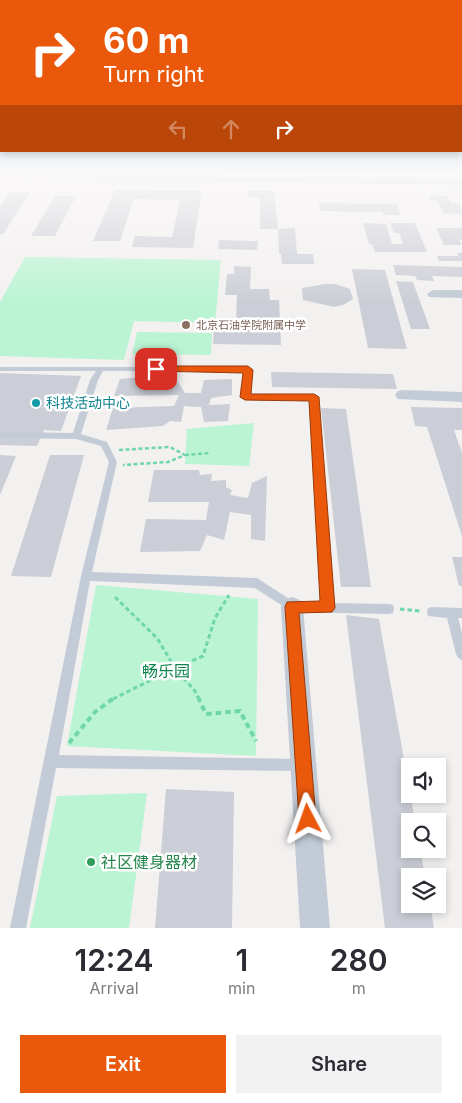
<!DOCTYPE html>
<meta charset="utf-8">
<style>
:root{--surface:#fff;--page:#f2f2f3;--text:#2b2b33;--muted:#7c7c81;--accent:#ea580c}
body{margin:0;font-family:Inter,"Noto Sans SC",sans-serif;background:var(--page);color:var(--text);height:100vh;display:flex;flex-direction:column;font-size:19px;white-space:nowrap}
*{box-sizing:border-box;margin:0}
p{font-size:16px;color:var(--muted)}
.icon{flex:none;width:28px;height:28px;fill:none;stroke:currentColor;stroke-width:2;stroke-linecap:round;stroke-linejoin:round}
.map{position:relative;height:928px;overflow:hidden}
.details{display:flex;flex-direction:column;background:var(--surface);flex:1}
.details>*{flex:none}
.guide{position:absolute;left:0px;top:0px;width:462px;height:152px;box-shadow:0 2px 8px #0003;background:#ea580c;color:#fff;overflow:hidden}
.buttons{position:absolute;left:401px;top:758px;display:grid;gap:10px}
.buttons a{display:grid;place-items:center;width:45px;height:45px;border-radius:0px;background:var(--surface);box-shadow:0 2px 8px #0003;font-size:25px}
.pin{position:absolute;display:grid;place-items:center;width:42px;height:42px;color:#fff;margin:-21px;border-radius:10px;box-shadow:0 2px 8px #0006}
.me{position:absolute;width:55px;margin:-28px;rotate:356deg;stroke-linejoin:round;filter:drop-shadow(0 0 4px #0008)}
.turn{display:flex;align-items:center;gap:18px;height:105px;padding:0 20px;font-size:22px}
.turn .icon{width:65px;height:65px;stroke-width:2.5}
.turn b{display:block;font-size:35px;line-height:42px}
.lanes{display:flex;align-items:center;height:48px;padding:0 20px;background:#0003;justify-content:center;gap:25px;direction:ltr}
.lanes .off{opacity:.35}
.eta{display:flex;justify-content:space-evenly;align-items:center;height:85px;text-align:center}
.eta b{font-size:30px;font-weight:600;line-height:35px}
.action{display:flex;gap:10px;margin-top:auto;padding:10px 20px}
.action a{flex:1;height:58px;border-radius:0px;background:var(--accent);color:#fff;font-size:20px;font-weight:600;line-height:58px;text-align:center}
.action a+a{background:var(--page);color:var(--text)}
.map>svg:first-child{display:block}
.green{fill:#baf4d3}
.building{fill:#cbced6}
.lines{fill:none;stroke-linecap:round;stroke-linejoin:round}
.path-far2{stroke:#6ed6a8;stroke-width:2.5;stroke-dasharray:4 2.5;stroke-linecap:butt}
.path-far1{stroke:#6ed6a8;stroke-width:3;stroke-dasharray:4.5 3;stroke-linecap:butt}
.path{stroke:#6ed6a8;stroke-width:4;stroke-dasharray:5.5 4;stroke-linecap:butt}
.lane{fill:#c2cbd6;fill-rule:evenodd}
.street{fill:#c2cbd6;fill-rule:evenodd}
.secondary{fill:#c1ccdb;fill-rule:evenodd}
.route{fill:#ea580c;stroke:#983908}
.education-dot{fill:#8d6e63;stroke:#fff;stroke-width:2}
.culture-dot{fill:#0f9aa8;stroke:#fff;stroke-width:2}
.leisure-dot{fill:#2e9e5b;stroke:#fff;stroke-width:2}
.labels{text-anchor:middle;stroke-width:5;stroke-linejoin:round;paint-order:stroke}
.far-education-label{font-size:11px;fill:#785e54;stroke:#fff;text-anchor:start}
.culture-label{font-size:14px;fill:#0d838f;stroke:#fff;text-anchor:start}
.near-park-label{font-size:16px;fill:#0d844f;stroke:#fff}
.near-leisure-label{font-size:16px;fill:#27864d;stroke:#fff;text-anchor:start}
</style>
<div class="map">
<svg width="462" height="928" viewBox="0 0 462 928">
<rect width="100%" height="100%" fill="#f3f0f0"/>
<path class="green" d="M 25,257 L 221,260 L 215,323 L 134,321 L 124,360 L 0,356 L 0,302 Z
M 137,332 L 212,333 L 211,355 L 132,354 Z
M 254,423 L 249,466 L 185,464 L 187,429 Z
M 96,585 L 258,599 L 256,756 L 67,746 Z
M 147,793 L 129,928 L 30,928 L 57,796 Z"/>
<path class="building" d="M 115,190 L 202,191 L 193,248 L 132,247 L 135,236 L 172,237 L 180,200 L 134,199 L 120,241 L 93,241 Z
M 248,191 L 274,191 L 278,229 L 295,228 L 297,254 L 313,254 L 314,264 L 282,264 L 281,254 L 279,254 L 278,229 L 260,229 L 260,198 L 248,197 Z
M 10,192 L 30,193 L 3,234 L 0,234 L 0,207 Z
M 428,195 L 448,196 L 451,203 L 459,203 L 462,214 L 443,213 L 437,201 L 430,200 Z
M 55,196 L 76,196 L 55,236 L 31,236 Z
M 319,203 L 397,204 L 401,215 L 383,215 L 382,212 L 320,211 Z
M 363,223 L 386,224 L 392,244 L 403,244 L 399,233 L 394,233 L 390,223 L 415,223 L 427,252 L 375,252 L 372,244 L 369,244 Z
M 436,228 L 462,228 L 462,240 L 459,240 L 462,245 L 444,245 Z
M 219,240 L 258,241 L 257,250 L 218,249 Z
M 457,253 L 462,253 L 462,261 L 439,261 L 437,256 L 458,256 Z
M 393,265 L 462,267 L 462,277 L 432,276 L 434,281 L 417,280 L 415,276 L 396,275 Z
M 234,266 L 251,267 L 250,289 L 269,289 L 270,300 L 279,300 L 281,345 L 213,344 L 214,330 L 246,331 L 247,318 L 236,318 L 237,295 L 225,295 L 227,274 L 234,274 Z
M 352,269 L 385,270 L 407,349 L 368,348 Z
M 396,281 L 413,282 L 430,329 L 411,329 Z
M 325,284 L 335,284 L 350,289 L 353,299 L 343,305 L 334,307 L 303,300 L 302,288 Z
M 271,372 L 393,374 L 397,389 L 272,387 Z
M 0,373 L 81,376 L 61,431 L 44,430 L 37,446 L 0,445 Z
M 162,375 L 167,382 L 178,382 L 185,393 L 201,393 L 204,380 L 232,379 L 232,395 L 211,398 L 209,405 L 230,404 L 228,421 L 204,422 L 201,407 L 184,406 L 181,422 L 170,421 L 163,426 L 106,430 L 113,408 L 174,406 L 179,395 L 114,396 L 120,379 Z
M 411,407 L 462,408 L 462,430 L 454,430 L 462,453 L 462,536 L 427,427 L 415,426 Z
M 321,408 L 346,409 L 371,587 L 341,587 Z
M 0,455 L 16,456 L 0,495 Z
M 50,455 L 84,455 L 51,577 L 11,576 Z
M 154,470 L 199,470 L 200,475 L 212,474 L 211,481 L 226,480 L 226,487 L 232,490 L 230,495 L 248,498 L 252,483 L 267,476 L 265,541 L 251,539 L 251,515 L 230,512 L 224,540 L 207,535 L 200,551 L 140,552 L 146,519 L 206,520 L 209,502 L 148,502 Z
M 452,557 L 462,557 L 462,586 L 459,586 Z
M 346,615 L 379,619 L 415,821 L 410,821 L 410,849 L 420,849 L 425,876 L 410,876 L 410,904 L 430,904 L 434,928 L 385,928 Z
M 166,789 L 234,792 L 232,928 L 155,928 Z"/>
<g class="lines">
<path class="path-far2" d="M 119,450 L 170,447 L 185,455 L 168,462 L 123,465
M 185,455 L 210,453"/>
<path class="path-far1" d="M 115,597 L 157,638 L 175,668 L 203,656 L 215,618 L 229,595
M 400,609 L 420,611
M 113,699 L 175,668 L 195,691 L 199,699"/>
<path class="path" d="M 198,697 L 206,714 L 240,711 L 256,741
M 69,743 L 95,712 L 115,697"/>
<path class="lane" d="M 0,367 L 248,367 L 252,369 L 249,394 L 317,395 L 333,603 L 389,604 L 393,605 L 394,609 L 393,613 L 389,614 L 292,612 L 255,588 L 90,581 L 59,755 L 300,759 L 305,760 L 306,765 L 305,770 L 300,771 L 56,768 L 26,928 L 10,928 L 81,576 L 109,462 L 101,446 L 76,439 L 0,438 L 0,432 L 73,433 L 90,380 L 96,371 L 0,371 ZM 103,371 L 244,371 L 241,397 L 242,399 L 310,400 L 322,603 L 294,602 L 257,578 L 92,572 L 117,462 L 107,442 L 81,434 L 98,380 Z
M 432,607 L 462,608 L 462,618 L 458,618 L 462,633 L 462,660 L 458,658 L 456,654 L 447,618 L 428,616 L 427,612 L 428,608 Z"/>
<path class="street" d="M 433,290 L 462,290 L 462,298 L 429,297 L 427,294 Z
M 403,390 L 462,392 L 462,402 L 398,399 L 395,395 L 398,391 Z
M 292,597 L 300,600 L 303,607 L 330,928 L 300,928 L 281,607 L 284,600 Z"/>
<path class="secondary" d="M 0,173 L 462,177 L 462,185 L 0,178 Z"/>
</g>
<linearGradient id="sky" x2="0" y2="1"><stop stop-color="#7fc2ed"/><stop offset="0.57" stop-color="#faf8f8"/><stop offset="1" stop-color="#faf8f8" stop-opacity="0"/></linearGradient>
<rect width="462" height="303" fill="url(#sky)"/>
<path class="route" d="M 156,366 L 248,366 L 253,370 L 251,394 L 314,394 L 319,397 L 335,608 L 332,612 L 299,613 L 316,819 L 314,826 L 308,828 L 301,826 L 299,819 L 285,607 L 287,602 L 320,601 L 309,401 L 245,400 L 240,397 L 243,373 L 153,371 L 151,369 Z"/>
<circle class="education-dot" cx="186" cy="325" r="5"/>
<circle class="culture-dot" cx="36" cy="403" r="5"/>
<circle class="leisure-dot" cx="91" cy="862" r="5"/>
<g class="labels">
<g class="far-education-label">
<text x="196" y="329">北京石油学院附属中学</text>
</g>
<g class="culture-label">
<text x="46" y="408">科技活动中心</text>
</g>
<g class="near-park-label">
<text x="166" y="677">畅乐园</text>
</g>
<g class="near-leisure-label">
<text x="101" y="868">社区健身器材</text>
</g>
</g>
</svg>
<div class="buttons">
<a><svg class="icon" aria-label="sound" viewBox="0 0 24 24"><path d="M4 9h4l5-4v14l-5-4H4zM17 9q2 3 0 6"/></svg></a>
<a><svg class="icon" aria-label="search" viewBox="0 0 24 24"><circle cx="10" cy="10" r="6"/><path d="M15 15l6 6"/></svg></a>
<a><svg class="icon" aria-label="layers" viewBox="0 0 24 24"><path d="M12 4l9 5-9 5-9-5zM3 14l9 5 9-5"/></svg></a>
</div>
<div class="pin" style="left:156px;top:369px;background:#d93025"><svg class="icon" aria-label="arrive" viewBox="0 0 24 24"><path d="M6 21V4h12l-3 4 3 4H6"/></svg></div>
<svg class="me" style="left:308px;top:819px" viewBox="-20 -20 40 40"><path d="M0-17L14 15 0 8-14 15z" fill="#ea580c" stroke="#fff" stroke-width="4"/></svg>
<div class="guide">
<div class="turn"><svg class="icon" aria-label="right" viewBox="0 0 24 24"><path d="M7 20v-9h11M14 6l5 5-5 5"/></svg><div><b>60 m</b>Turn right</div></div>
<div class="lanes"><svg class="icon off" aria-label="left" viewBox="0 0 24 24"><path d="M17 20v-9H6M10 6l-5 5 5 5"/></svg><svg class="icon off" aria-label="ahead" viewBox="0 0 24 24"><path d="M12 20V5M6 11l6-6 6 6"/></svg><svg class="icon" aria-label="right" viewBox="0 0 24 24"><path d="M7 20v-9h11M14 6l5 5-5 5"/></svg></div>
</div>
</div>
<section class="details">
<div class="eta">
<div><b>12:24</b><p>Arrival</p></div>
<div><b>1</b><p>min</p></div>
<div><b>280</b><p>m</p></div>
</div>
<div class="action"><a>Exit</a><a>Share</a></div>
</section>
